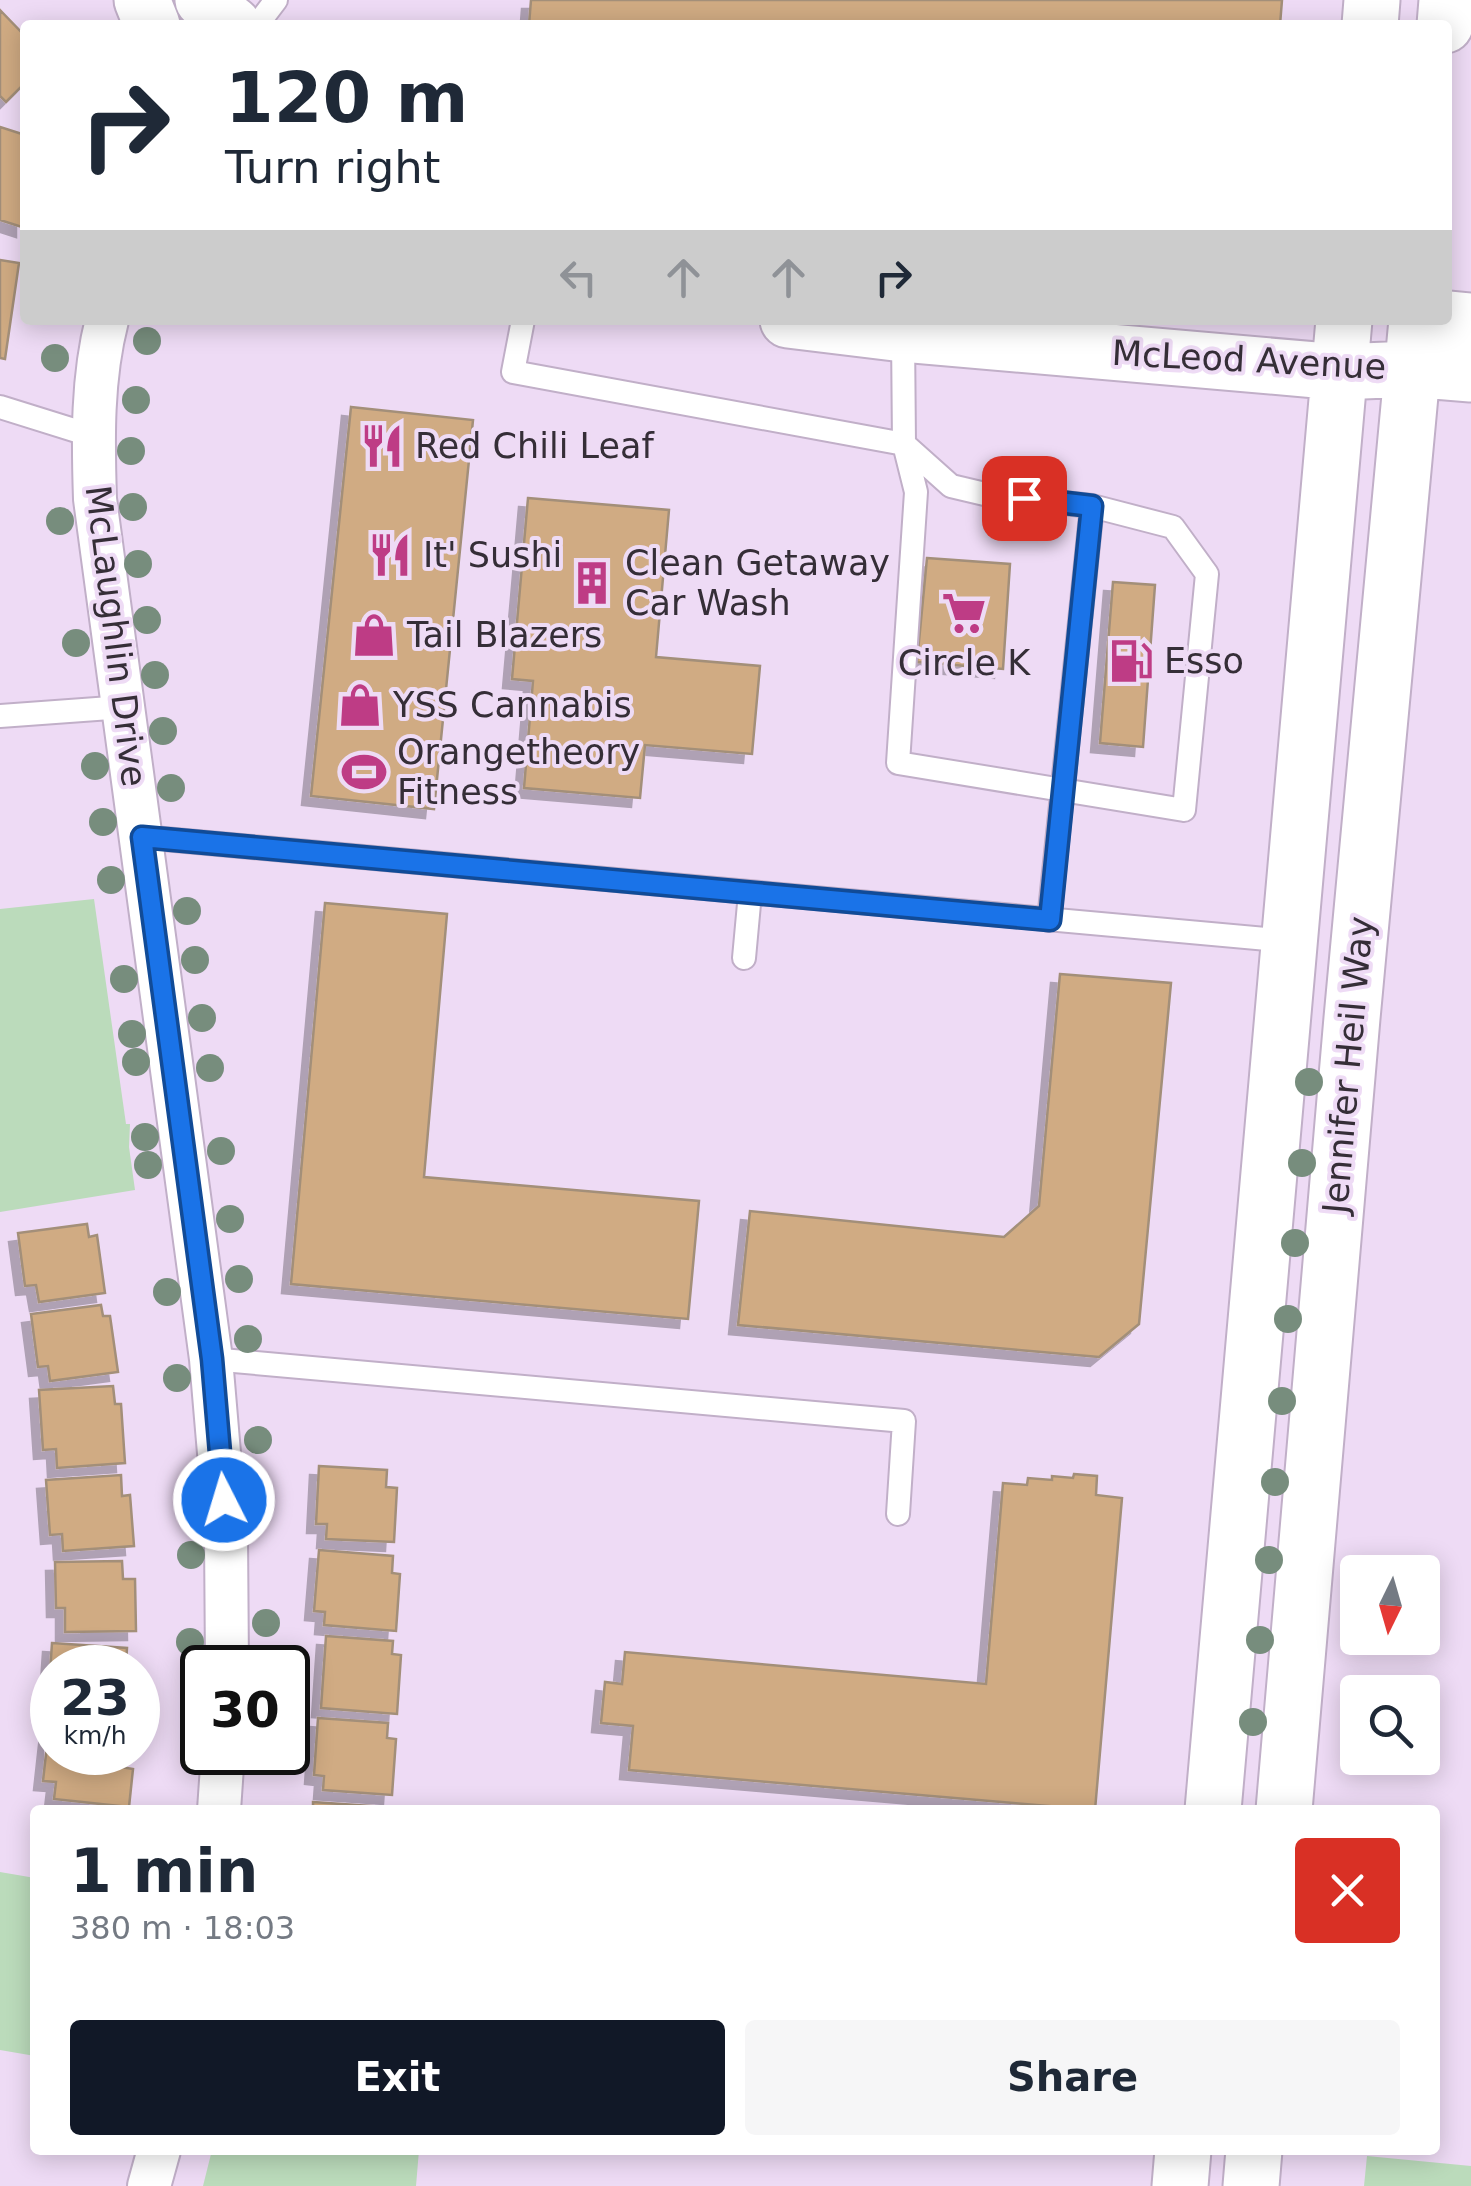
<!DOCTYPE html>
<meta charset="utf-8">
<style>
:root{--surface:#fff;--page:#f6f6f7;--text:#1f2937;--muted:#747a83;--accent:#111827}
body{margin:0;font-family:"DejaVu Sans",sans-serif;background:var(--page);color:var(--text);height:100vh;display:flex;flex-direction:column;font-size:38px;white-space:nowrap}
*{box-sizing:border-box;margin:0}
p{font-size:32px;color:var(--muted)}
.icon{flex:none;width:55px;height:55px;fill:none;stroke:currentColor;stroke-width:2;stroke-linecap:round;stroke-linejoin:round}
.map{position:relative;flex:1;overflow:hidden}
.side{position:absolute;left:30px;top:1805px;width:1410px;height:350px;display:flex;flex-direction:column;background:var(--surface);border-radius:10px;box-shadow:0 5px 25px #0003}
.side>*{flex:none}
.guide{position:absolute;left:20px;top:20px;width:1432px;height:305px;border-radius:10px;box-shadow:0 5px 25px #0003;background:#fff;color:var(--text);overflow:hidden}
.needle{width:65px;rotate:185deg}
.tools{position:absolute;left:1340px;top:1555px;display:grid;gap:20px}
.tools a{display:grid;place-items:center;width:100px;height:100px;border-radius:10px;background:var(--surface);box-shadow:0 5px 25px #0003;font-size:50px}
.speed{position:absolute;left:30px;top:1645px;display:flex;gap:20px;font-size:50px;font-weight:700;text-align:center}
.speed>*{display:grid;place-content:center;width:130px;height:130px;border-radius:50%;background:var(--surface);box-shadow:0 5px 25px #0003;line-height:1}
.speed small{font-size:25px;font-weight:400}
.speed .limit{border:5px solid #111;border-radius:15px;background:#fff;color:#111}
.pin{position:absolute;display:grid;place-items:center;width:85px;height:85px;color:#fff;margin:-42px;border-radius:20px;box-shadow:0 5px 15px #0006}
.me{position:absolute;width:110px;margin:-55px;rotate:355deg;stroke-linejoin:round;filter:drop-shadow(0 0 8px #0008)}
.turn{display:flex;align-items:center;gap:35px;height:210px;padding:0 40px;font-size:45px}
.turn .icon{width:130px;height:130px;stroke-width:2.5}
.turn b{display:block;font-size:70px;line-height:85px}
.lanes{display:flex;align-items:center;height:95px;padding:0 40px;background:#0003;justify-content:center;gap:50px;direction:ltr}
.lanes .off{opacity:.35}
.round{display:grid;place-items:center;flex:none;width:105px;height:105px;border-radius:10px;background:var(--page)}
.headline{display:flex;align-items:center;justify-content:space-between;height:170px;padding:0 40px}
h1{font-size:60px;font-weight:700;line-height:75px}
.cta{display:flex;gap:20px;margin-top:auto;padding:20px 40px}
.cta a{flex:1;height:115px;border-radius:10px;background:var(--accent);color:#fff;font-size:40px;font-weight:700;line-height:115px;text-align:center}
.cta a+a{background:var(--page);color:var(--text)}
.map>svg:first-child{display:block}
.green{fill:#bbdbbb}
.building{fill:#d0ab83;stroke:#a38f79;stroke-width:2.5;filter:url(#shadow)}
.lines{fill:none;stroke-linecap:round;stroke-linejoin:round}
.lane-casing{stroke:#c1afc8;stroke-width:26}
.street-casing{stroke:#c1afc8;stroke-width:46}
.secondary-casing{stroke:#c1afc8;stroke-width:59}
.lane{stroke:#fff;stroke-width:22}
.street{stroke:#fff;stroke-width:42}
.secondary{stroke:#fff;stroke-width:55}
.tree{fill:#778d7d}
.route-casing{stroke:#114b97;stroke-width:25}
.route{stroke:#1a73e8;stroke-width:18}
.labels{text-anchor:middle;stroke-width:8;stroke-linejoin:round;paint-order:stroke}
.street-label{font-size:35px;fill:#352e37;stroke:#eedbf5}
.poi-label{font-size:35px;fill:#352e37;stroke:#eedbf5;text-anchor:start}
</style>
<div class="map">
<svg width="1471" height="2186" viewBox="0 0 1471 2186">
<defs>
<filter id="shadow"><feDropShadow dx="-9" dy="9" stdDeviation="0" flood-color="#0004"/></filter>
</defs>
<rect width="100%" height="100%" fill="#eedbf5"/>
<path class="green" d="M 94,899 L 126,1124 L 130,1124 L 129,1147 L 135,1190 L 0,1212 L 0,909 Z
M 0,1872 L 35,1878 L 35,2056 L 0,2050 Z
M 212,2150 L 419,2150 L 416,2186 L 203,2186 Z
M 1367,2156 L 1471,2166 L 1471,2186 L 1364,2186 Z"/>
<path class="building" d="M 531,0 L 1282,0 L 1280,25 L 529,25 Z
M 0,10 L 25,36 L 25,83 L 6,102 L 0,96 Z
M 0,127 L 25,135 L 25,228 L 0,220 Z
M 0,260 L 19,263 L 5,359 L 0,358 Z
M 351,407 L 473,420 L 434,809 L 311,796 Z
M 528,498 L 669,510 L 656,657 L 760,666 L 752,754 L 645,745 L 640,798 L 524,788 L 533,681 L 512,679 Z
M 927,558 L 1010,564 L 1003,669 L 917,662 Z
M 1113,582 L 1155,585 L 1143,747 L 1100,743 Z
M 325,903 L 447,914 L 424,1177 L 699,1201 L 688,1319 L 291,1284 Z
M 1060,974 L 1171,983 L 1139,1324 L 1099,1357 L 738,1325 L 750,1211 L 1004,1237 L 1039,1206 Z
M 87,1224 L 89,1237 L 97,1235 L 105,1293 L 39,1302 L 36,1285 L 25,1286 L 18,1233 Z
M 101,1305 L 103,1316 L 110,1316 L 118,1372 L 50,1381 L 48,1366 L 38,1367 L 31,1314 Z
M 113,1386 L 115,1404 L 121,1404 L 125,1463 L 57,1468 L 56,1449 L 43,1450 L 39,1390 Z
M 319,1466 L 387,1470 L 386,1487 L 397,1488 L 394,1542 L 326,1539 L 327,1524 L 316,1524 Z
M 1074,1474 L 1097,1476 L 1096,1495 L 1122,1498 L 1095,1810 L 629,1770 L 633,1726 L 601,1723 L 605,1682 L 622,1684 L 625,1652 L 986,1684 L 1003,1483 L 1027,1485 L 1028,1478 L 1052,1480 L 1052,1476 L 1073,1478 Z
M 121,1475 L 122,1496 L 130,1495 L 134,1546 L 63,1551 L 62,1534 L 50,1535 L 46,1480 Z
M 319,1550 L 393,1556 L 392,1573 L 400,1574 L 396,1631 L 324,1625 L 325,1612 L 314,1611 Z
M 122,1561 L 123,1579 L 135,1579 L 136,1631 L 65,1632 L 65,1608 L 56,1608 L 55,1562 Z
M 326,1636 L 393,1641 L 392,1654 L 401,1655 L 397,1714 L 321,1708 Z
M 52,1643 L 127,1648 L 126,1664 L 138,1665 L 138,1671 L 138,1668 L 52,1668 L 52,1703 L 48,1703 Z
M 318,1718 L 388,1723 L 387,1738 L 396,1739 L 392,1795 L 323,1790 L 324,1776 L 314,1775 Z
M 49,1727 L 52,1727 L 52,1752 L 123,1752 L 121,1767 L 133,1769 L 129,1807 L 54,1799 L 56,1782 L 43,1781 Z
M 313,1802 L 384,1807 L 383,1810 L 313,1810 Z"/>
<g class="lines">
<g class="lane-casing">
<path id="lane" d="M 257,25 L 276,0
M 523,320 L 513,372 L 904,444 L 951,486 L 989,495 L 1092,506 L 1173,527 L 1207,574 L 1184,810 L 898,763 L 916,492 L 904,444 L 903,334
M 0,407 L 93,436
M 0,716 L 124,707
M 142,837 L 1289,941
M 1049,920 L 1092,506
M 744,958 L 750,893
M 211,1359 L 904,1421 L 898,1514"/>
</g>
<g class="street-casing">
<path id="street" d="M 107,320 C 92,378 93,439 95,499 L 211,1359 L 226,1535 L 227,1668
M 219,1810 L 223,1752
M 149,2186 L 159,2150"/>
</g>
<g class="secondary-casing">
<path id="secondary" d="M 142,0 L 152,25
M 203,0 L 233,25
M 1370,25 L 1372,0
M 1445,25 L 1447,0
M 1448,319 L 1471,321
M 788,320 L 903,334 L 1339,372 L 1411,369 L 1471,374
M 1213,1810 L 1344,320
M 1284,1810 L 1352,1018 L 1417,320
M 1180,2186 L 1183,2150
M 1251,2186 L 1254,2150"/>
</g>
<use href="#lane" class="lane"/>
<use href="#street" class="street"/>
<use href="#secondary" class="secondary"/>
</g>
<g class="tree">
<circle cx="147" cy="341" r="14"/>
<circle cx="55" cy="358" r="14"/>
<circle cx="136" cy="400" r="14"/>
<circle cx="131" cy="451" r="14"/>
<circle cx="133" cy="507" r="14"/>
<circle cx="60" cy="521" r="14"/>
<circle cx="138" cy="564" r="14"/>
<circle cx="147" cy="620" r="14"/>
<circle cx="76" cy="643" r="14"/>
<circle cx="155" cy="675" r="14"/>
<circle cx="163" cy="731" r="14"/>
<circle cx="95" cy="766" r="14"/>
<circle cx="171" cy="788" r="14"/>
<circle cx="103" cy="822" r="14"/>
<circle cx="111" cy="880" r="14"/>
<circle cx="187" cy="911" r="14"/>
<circle cx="195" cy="960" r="14"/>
<circle cx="124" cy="979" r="14"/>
<circle cx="202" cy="1018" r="14"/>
<circle cx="132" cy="1034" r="14"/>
<circle cx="136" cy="1062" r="14"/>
<circle cx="210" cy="1068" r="14"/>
<circle cx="1309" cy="1082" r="14"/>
<circle cx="145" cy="1137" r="14"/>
<circle cx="221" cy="1151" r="14"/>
<circle cx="1302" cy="1163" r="14"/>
<circle cx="148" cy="1165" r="14"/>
<circle cx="230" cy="1219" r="14"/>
<circle cx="1295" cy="1243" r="14"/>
<circle cx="239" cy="1279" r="14"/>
<circle cx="167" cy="1292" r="14"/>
<circle cx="1288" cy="1319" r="14"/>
<circle cx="248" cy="1339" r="14"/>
<circle cx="177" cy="1378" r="14"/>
<circle cx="1282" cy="1401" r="14"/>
<circle cx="258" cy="1440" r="14"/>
<circle cx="1275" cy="1482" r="14"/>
<circle cx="191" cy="1555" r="14"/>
<circle cx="1269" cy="1560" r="14"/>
<circle cx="266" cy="1623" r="14"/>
<circle cx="1260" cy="1640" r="14"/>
<circle cx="190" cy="1642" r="14"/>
<circle cx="1253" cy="1722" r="14"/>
</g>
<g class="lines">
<g class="route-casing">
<path id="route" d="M 224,1500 L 212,1359 L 142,837 L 1050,920 L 1092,506 L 1024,498"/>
</g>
<use href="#route" class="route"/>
</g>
<defs>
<g id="restaurant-bare" transform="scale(3.45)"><path d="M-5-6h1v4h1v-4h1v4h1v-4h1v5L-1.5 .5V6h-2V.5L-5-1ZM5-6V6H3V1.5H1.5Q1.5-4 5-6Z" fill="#be3c85" stroke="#eedbf5" stroke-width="2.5" paint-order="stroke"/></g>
<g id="building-bare" transform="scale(3.45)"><path d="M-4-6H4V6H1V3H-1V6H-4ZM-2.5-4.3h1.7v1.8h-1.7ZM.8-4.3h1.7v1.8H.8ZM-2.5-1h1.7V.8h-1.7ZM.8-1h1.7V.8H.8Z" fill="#be3c85" stroke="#eedbf5" stroke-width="2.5" paint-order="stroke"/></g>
<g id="supermarket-bare" transform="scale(3.45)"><path d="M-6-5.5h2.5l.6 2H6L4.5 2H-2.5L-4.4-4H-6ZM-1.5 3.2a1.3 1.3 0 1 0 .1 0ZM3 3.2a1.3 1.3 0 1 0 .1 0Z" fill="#be3c85" stroke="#eedbf5" stroke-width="2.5" paint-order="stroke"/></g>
<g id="shop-bare" transform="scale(3.45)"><path d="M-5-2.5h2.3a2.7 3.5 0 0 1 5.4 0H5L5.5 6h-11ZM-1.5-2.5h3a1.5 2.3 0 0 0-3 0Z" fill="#be3c85" stroke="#eedbf5" stroke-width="2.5" paint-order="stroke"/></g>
<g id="fuel-bare" transform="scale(3.45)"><path d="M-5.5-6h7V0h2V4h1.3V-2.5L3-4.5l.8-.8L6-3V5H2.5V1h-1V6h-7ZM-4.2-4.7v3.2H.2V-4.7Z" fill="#be3c85" stroke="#eedbf5" stroke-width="2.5" paint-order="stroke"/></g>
<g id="stadium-bare" transform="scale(3.45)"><path d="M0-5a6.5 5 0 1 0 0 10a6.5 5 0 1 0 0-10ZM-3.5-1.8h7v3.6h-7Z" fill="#be3c85" stroke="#eedbf5" stroke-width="2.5" paint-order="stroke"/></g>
</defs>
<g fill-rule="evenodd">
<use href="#restaurant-bare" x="382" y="446"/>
<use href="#restaurant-bare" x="390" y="555"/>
<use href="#building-bare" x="592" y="583"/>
<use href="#supermarket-bare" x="964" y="613"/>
<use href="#shop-bare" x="374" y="635"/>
<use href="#fuel-bare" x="1131" y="661"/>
<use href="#shop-bare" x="360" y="705"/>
<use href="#stadium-bare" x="364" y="772"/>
</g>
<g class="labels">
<g class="street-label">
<text transform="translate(1249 360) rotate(3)" y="12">McLeod Avenue</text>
<text transform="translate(116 636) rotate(83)" y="12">McLaughlin Drive</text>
<text transform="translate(1348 1065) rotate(-85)" y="12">Jennifer Heil Way</text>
</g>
<g class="poi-label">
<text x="415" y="458">Red Chili Leaf</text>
<text x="423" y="567">It' Sushi</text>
<text x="625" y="575">Clean Getaway<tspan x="625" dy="40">Car Wash</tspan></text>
<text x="407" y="647">Tail Blazers</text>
<text x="1164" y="673">Esso</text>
<text x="964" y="675" text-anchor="middle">Circle K</text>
<text x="393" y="717">YSS Cannabis</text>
<text x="397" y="764">Orangetheory<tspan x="397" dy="40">Fitness</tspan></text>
</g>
</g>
</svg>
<div class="tools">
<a><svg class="needle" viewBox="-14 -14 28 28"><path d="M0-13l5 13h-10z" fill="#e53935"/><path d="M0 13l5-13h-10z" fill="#747a83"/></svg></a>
<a><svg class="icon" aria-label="search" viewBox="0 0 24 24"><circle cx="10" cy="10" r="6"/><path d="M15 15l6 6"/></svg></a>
</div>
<div class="speed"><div>23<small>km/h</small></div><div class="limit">30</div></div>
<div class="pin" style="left:1024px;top:498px;background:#d93025"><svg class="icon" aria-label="arrive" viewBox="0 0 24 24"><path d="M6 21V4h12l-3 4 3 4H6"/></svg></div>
<svg class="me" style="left:224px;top:1500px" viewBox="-20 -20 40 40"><circle r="17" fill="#1a73e8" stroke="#fff" stroke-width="3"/><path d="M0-11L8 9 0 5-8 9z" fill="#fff"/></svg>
<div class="guide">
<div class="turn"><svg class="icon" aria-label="right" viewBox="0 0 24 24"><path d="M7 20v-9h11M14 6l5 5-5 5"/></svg><div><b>120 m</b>Turn right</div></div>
<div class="lanes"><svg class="icon off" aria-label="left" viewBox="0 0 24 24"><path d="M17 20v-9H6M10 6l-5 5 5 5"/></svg><svg class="icon off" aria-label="ahead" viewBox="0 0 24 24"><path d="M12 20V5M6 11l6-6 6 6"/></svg><svg class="icon off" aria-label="ahead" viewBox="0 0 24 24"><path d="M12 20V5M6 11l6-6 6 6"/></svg><svg class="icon" aria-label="right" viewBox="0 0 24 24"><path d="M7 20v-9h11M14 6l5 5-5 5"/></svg></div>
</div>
<section class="side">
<div class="headline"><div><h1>1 min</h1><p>380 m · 18:03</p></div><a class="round" style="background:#d93025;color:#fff"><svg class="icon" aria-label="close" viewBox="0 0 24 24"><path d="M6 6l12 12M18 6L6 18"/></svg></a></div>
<div class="cta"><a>Exit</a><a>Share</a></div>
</section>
</div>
